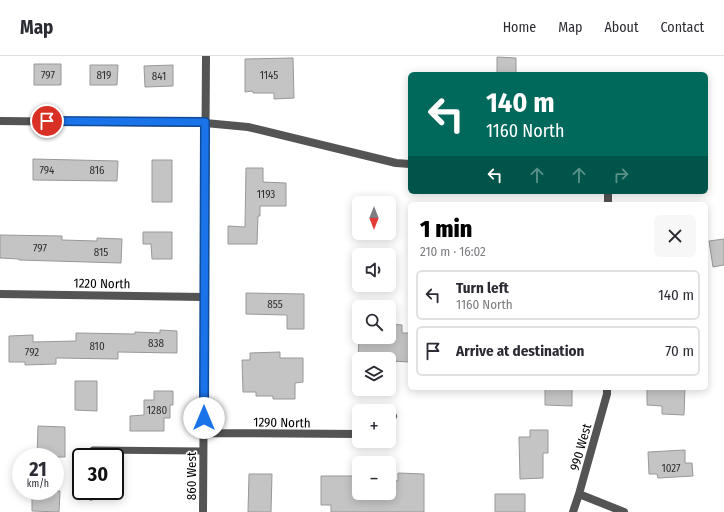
<!DOCTYPE html>
<meta charset="utf-8">
<style>
:root{--surface:#fff;--page:#f7f7f7;--text:#2b2b33;--muted:#7c7c81;--line:#e1e1e2;--accent:#000}
body{margin:0;font-family:"Fira Sans Condensed",sans-serif;background:var(--page);color:var(--text);height:100vh;display:flex;flex-direction:column;font-size:15px;white-space:nowrap}
*{box-sizing:border-box;margin:0}
p{font-size:13px;color:var(--muted)}
.icon{flex:none;width:22px;height:22px;fill:none;stroke:currentColor;stroke-width:2;stroke-linecap:round;stroke-linejoin:round}
.map{position:relative;flex:1;overflow:hidden}
.drawer{position:absolute;left:408px;top:146px;width:300px;height:188px;display:flex;flex-direction:column;background:var(--surface);border-radius:6px;box-shadow:0 2px 10px #0003}
.drawer>*{flex:none}
.hud{position:absolute;left:408px;top:16px;width:300px;height:122px;border-radius:6px;box-shadow:0 2px 10px #0003;background:#00695c;color:#fff;overflow:hidden}
.needle{width:26px;rotate:180deg}
.controls{position:absolute;left:352px;top:140px;display:grid;gap:8px}
.controls a{display:grid;place-items:center;width:44px;height:44px;border-radius:6px;background:var(--surface);box-shadow:0 2px 10px #0003;font-size:20px}
.speed{position:absolute;left:12px;top:392px;display:flex;gap:8px;font-size:20px;font-weight:700;text-align:center}
.speed>*{display:grid;place-content:center;width:52px;height:52px;border-radius:50%;background:var(--surface);box-shadow:0 2px 10px #0003;line-height:1}
.speed small{font-size:10px;font-weight:400}
.speed .limit{border:2px solid #111;border-radius:6px;background:#fff;color:#111}
.pin{position:absolute;display:grid;place-items:center;width:34px;height:34px;color:#fff;margin:-17px;border:2px solid #fff;border-radius:50%;box-shadow:0 1px 4px #0007}
.me{position:absolute;width:44px;margin:-22px;rotate:0deg;stroke-linejoin:round;filter:drop-shadow(0 0 3px #0008)}
.turn{display:flex;align-items:center;gap:14px;height:84px;padding:0 12px;font-size:18px}
.turn .icon{width:52px;height:52px;stroke-width:2.5}
.turn b{display:block;font-size:28px;line-height:34px}
.lanes{display:flex;align-items:center;height:38px;padding:0 12px;background:#0003;justify-content:center;gap:20px;direction:ltr}
.lanes .off{opacity:.35}
.round{display:grid;place-items:center;flex:none;width:42px;height:42px;border-radius:6px;background:var(--page)}
.overview{display:flex;align-items:center;justify-content:space-between;height:68px;padding:0 12px}
h1{font-size:24px;font-weight:800;line-height:30px;color:var(--accent)}
ul{padding:0;list-style:none}
li{display:flex;align-items:center;gap:12px;height:50px;margin:0 8px 6px;padding:0 4px;border:2px solid var(--line);border-radius:6px}
li div{flex:1}
li b{display:block;font-size:15px}
li em{font-style:normal}
header{display:flex;align-items:center;gap:24px;box-sizing:border-box;height:56px;padding:0 20px;background:var(--surface);border-bottom:1px solid var(--line)}
header strong{font-size:19px}
nav{display:flex;gap:22px;margin-inline-start:auto;font-size:14px}
.map>svg:first-child{display:block}
.building{fill:#c4c4c4;stroke:#989898}
.lines{fill:none;stroke-linecap:round;stroke-linejoin:round}
.service{stroke:#545454;stroke-width:7}
.minor{stroke:#545454;stroke-width:8}
.route-casing{stroke:#114b97;stroke-width:10}
.route{stroke:#1a73e8;stroke-width:7}
.labels{text-anchor:middle;stroke-width:3;stroke-linejoin:round;paint-order:stroke}
.number-label{font-size:11px;fill:#313131}
.street-label{font-size:13px;fill:#000;stroke:#fff}
</style>
<header>
<strong>Map</strong>
<nav><a>Home</a><a>Map</a><a>About</a><a>Contact</a></nav>
</header>
<div class="map">
<svg width="724" height="456" viewBox="0 0 724 456">
<rect width="100%" height="100%" fill="#fff"/>
<path class="building" d="M 497,1 L 516,2 L 516,18 L 497,18 Z
M 293,2 L 294,42 L 274,43 L 274,37 L 253,37 L 253,35 L 245,36 L 245,3 Z
M 34,8 L 61,8 L 61,29 L 34,29 Z
M 90,9 L 118,9 L 117,29 L 90,29 Z
M 173,9 L 173,30 L 145,31 L 144,10 Z
M 33,103 L 118,105 L 117,125 L 33,124 Z
M 152,104 L 172,104 L 172,146 L 152,146 Z
M 246,112 L 263,112 L 263,126 L 286,127 L 286,150 L 260,150 L 260,160 L 258,160 L 257,188 L 228,188 L 228,170 L 245,171 Z
M 143,176 L 172,176 L 172,203 L 152,203 L 151,188 L 143,188 Z
M 0,179 L 62,180 L 62,184 L 97,185 L 97,182 L 122,183 L 121,207 L 19,204 L 19,203 L 0,202 Z
M 724,183 L 724,209 L 713,211 L 709,185 Z
M 246,237 L 304,238 L 304,273 L 287,273 L 287,259 L 246,258 Z
M 389,268 L 402,269 L 402,277 L 410,277 L 410,306 L 389,305 L 389,303 L 358,303 L 359,281 L 389,281 Z
M 160,274 L 177,275 L 177,297 L 118,296 L 118,303 L 56,302 L 56,308 L 25,309 L 25,306 L 9,306 L 9,280 L 33,279 L 33,286 L 76,285 L 76,277 L 135,278 L 135,276 L 160,277 Z
M 280,296 L 280,302 L 303,302 L 303,326 L 295,327 L 295,343 L 273,343 L 273,340 L 256,340 L 256,336 L 243,336 L 242,304 L 250,304 L 250,297 Z
M 75,325 L 97,325 L 97,355 L 75,354 Z
M 545,332 L 572,332 L 572,350 L 545,349 Z
M 647,332 L 685,332 L 684,359 L 662,358 L 662,350 L 647,349 Z
M 154,335 L 173,335 L 173,349 L 170,349 L 170,362 L 164,362 L 164,375 L 130,375 L 130,360 L 144,359 L 144,344 L 154,344 Z
M 38,370 L 65,371 L 65,401 L 37,401 Z
M 530,374 L 548,374 L 548,397 L 543,397 L 543,422 L 520,423 L 519,381 L 530,381 Z
M 685,394 L 685,407 L 692,407 L 693,420 L 658,422 L 657,418 L 649,418 L 648,396 Z
M 398,417 L 424,418 L 424,456 L 331,456 L 331,449 L 321,449 L 321,420 L 359,420 L 359,437 L 389,437 L 389,424 L 398,425 Z
M 249,418 L 272,418 L 271,456 L 248,456 Z
M 32,435 L 60,435 L 59,456 L 32,455 Z
M 495,438 L 525,438 L 525,456 L 495,456 Z"/>
<g class="lines">
<path class="service" d="M 92,401 L 93,394 L 203,395
M 91,441 L 91,435"/>
<path class="minor" d="M 0,65 L 205,67 L 248,71 L 396,107 L 410,108
M 608,148 L 608,136
M 0,238 L 204,241
M 389,362 L 393,360
M 204,377 L 359,378
M 579,438 L 624,456
M 203,456 L 206,0
M 573,456 L 579,438 L 607,338 L 607,332"/>
</g>
<g class="lines">
<g class="route-casing">
<path id="route" d="M 47,65 L 205,66 L 204,362"/>
</g>
<use href="#route" class="route"/>
</g>
<g class="labels">
<g class="number-label">
<text x="48" y="23">797</text>
<text x="104" y="23">819</text>
<text x="269" y="23">1145</text>
<text x="159" y="24">841</text>
<text x="47" y="118">794</text>
<text x="97" y="118">816</text>
<text x="266" y="142">1193</text>
<text x="40" y="196">797</text>
<text x="101" y="200">815</text>
<text x="275" y="252">855</text>
<text x="156" y="291">838</text>
<text x="97" y="294">810</text>
<text x="32" y="300">792</text>
<text x="157" y="358">1280</text>
<text x="671" y="416">1027</text>
</g>
<g class="street-label">
<text transform="translate(102 227) rotate(1)" y="5">1220 North</text>
<text transform="translate(282 366) rotate(1)" y="5">1290 North</text>
<text transform="translate(580 391) rotate(-74)" y="5">990 West</text>
<text transform="translate(191 420) rotate(-90)" y="5">860 West</text>
</g>
</g>
</svg>
<div class="controls">
<a><svg class="needle" viewBox="-14 -14 28 28"><path d="M0-13l5 13h-10z" fill="#e53935"/><path d="M0 13l5-13h-10z" fill="#7c7c81"/></svg></a>
<a><svg class="icon" aria-label="sound" viewBox="0 0 24 24"><path d="M4 9h4l5-4v14l-5-4H4zM17 9q2 3 0 6"/></svg></a>
<a><svg class="icon" aria-label="search" viewBox="0 0 24 24"><circle cx="10" cy="10" r="6"/><path d="M15 15l6 6"/></svg></a>
<a><svg class="icon" aria-label="layers" viewBox="0 0 24 24"><path d="M12 4l9 5-9 5-9-5zM3 14l9 5 9-5"/></svg></a>
<a>+</a>
<a>−</a>
</div>
<div class="speed"><div>21<small>km/h</small></div><div class="limit">30</div></div>
<div class="pin" style="left:47px;top:65px;background:#d93025"><svg class="icon" aria-label="arrive" viewBox="0 0 24 24"><path d="M6 21V4h12l-3 4 3 4H6"/></svg></div>
<svg class="me" style="left:204px;top:362px" viewBox="-20 -20 40 40"><circle r="19" fill="#fff"/><path d="M0-13L10 11 0 6-10 11z" fill="#1a73e8"/></svg>
<div class="hud">
<div class="turn"><svg class="icon" aria-label="left" viewBox="0 0 24 24"><path d="M17 20v-9H6M10 6l-5 5 5 5"/></svg><div><b>140 m</b>1160 North</div></div>
<div class="lanes"><svg class="icon" aria-label="left" viewBox="0 0 24 24"><path d="M17 20v-9H6M10 6l-5 5 5 5"/></svg><svg class="icon off" aria-label="ahead" viewBox="0 0 24 24"><path d="M12 20V5M6 11l6-6 6 6"/></svg><svg class="icon off" aria-label="ahead" viewBox="0 0 24 24"><path d="M12 20V5M6 11l6-6 6 6"/></svg><svg class="icon off" aria-label="right" viewBox="0 0 24 24"><path d="M7 20v-9h11M14 6l5 5-5 5"/></svg></div>
</div>
<section class="drawer">
<div class="overview"><div><h1>1 min</h1><p>210 m · 16:02</p></div><a class="round"><svg class="icon" aria-label="close" viewBox="0 0 24 24"><path d="M6 6l12 12M18 6L6 18"/></svg></a></div>
<ul>
<li><svg class="icon" aria-label="left" viewBox="0 0 24 24"><path d="M17 20v-9H6M10 6l-5 5 5 5"/></svg><div><b>Turn left</b><p>1160 North</p></div><em>140 m</em></li>
<li><svg class="icon" aria-label="arrive" viewBox="0 0 24 24"><path d="M6 21V4h12l-3 4 3 4H6"/></svg><div><b>Arrive at destination</b></div><em>70 m</em></li>
</ul>
</section>
</div>
